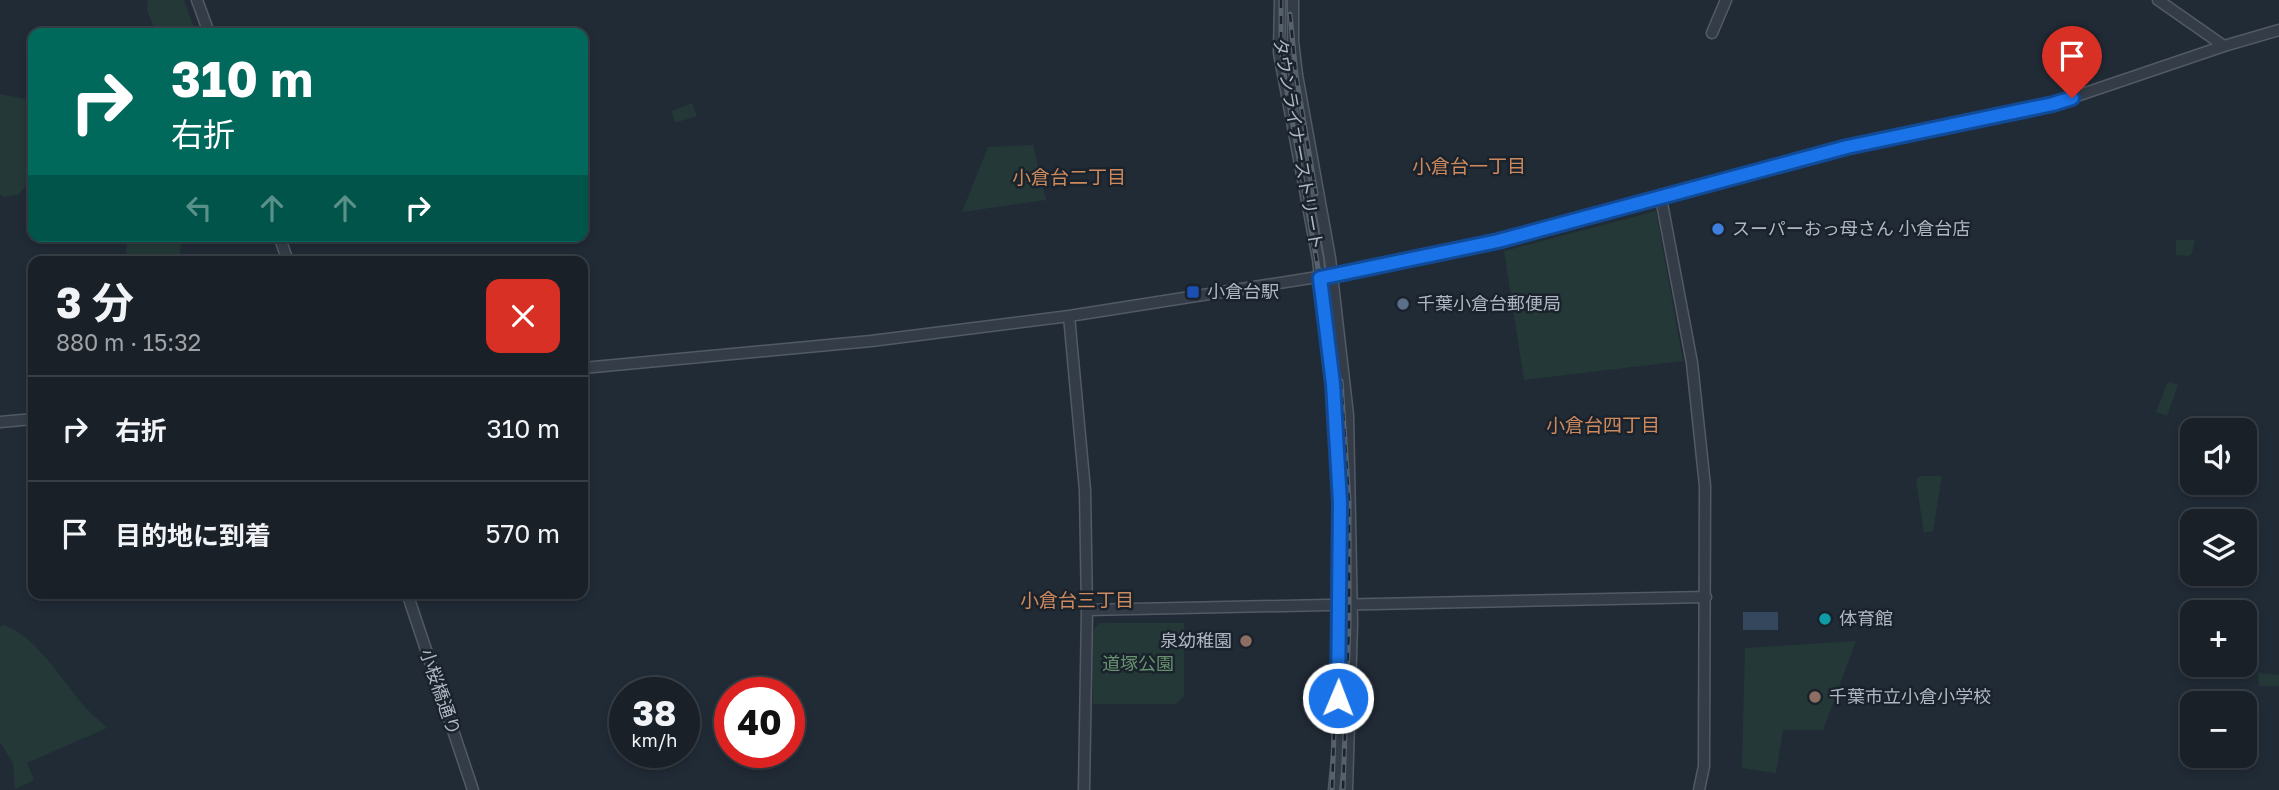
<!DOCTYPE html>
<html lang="ja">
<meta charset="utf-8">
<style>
:root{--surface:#192028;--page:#262d34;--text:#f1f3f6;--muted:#9fa3a8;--line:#373e45}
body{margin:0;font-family:"Golos Text","Noto Sans JP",sans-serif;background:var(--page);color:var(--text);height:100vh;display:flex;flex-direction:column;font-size:26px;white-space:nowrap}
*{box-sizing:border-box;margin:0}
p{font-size:23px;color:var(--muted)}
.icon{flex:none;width:38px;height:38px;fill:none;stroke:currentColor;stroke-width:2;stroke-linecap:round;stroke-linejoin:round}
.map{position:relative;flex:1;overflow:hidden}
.details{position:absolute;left:28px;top:256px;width:560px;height:343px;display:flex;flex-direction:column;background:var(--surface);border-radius:14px;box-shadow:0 4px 10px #0003,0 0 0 2px var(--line)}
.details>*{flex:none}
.guide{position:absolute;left:28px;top:28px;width:560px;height:214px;border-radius:14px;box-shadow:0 4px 10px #0003,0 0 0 2px var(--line);background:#00695c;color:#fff;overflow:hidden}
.fabs{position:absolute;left:2180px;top:418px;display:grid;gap:14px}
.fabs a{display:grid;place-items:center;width:77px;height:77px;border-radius:14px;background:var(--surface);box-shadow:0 4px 10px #0003,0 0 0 2px var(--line);font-size:35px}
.speed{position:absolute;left:609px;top:677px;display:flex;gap:14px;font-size:35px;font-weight:700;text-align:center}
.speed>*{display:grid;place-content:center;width:91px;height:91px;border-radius:50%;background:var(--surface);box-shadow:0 4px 10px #0003,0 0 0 2px var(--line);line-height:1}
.speed small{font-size:18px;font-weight:400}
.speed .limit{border:10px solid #d22;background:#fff;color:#111}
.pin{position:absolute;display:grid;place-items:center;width:60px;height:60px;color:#fff;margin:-72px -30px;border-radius:50% 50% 50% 0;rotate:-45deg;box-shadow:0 0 7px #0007}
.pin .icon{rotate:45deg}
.me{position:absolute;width:77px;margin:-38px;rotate:1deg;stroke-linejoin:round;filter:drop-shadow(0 0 5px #0008)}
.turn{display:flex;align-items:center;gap:24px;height:147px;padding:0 28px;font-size:32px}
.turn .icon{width:91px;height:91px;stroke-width:2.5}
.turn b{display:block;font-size:49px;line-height:60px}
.lanes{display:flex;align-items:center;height:66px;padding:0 28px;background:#0003;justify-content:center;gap:35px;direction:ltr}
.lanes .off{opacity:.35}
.round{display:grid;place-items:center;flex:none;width:74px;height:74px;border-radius:14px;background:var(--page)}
.head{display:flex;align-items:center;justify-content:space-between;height:119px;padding:0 28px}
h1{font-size:42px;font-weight:700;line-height:52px}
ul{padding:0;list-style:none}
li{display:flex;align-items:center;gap:21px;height:105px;padding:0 28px;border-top:2px solid var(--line)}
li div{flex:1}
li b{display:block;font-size:26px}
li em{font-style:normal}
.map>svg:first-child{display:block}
.green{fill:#243838}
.water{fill:#35475d}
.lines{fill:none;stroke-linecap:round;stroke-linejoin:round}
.minor-casing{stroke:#525a64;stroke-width:13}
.minor{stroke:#343d47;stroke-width:10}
.rail-casing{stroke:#56616e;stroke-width:5}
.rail{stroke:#1a222b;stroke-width:2.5;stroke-dasharray:8;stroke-linecap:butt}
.route-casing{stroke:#114b97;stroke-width:18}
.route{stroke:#1a73e8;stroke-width:12}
.shop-dot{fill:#3f7fe0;stroke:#1a222b;stroke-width:2.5}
.transit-dot{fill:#1a4fb4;stroke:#1a222b;stroke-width:2.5}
.service-dot{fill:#5c6f8a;stroke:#1a222b;stroke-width:2.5}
.culture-dot{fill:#0f9aa8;stroke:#1a222b;stroke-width:2.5}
.education-dot{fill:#8d6e63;stroke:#1a222b;stroke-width:2.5}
.labels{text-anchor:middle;stroke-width:5;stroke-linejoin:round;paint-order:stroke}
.street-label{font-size:18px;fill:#aeb7c3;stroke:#1a222b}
.poi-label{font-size:18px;fill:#aeb7c3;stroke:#1a222b;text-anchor:start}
.park-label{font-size:18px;fill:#67926f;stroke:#1a222b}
.neighbourhood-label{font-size:19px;fill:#ce8a5f;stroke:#1a222b}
</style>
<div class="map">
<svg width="2279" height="790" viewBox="0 0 2279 790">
<rect width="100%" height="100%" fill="#212b36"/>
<path class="green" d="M 148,0 L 184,0 L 196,33 L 156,33 L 147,10 Z
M 0,94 L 25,99 L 33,114 L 33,178 L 18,195 L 2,197 L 0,193 Z
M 692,103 L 697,116 L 678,122 L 674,121 L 672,111 Z
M 1033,145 L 1046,200 L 962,212 L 988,147 Z
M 1656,211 L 1683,361 L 1524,380 L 1504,251 Z
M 127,236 L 182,236 L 179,261 L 126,261 Z
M 2176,240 L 2195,240 L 2192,253 L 2189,256 L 2176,255 Z
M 2170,382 L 2178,385 L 2167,416 L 2156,412 L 2167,384 Z
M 1920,476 L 1942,476 L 1933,531 L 1924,533 L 1916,480 Z
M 1099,623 L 1184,623 L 1184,696 L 1176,704 L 1093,704 L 1093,631 Z
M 4,625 C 38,637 63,683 87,709 C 93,716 101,721 107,728 L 27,763 L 34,780 L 15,789 L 13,763 L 0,742 L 0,627 Z
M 1856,641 L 1823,730 L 1783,730 L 1776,773 L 1742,768 L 1745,648 Z
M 2258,673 L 2279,675 L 2279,686 L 2259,686 Z"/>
<path class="water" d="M 1743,612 L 1778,612 L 1778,630 L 1743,630 Z"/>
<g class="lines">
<g class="minor-casing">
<path id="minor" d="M 197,0 L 209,33
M 1280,0 L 1279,53 L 1318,259 L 1335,416 L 1340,502 L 1338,748 L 1334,790
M 1293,0 L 1293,41 L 1297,75 L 1330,258 L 1348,415 L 1352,623 L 1347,790
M 2158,0 L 2224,46
M 1712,33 L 1726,0
M 1661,198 L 1692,363 L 1705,486 L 1704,766 L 1699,790
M 279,236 L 288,261
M 1069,316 L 1085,490 L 1087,610 L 1084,790
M 583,368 L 871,341 L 1069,316 L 1343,273 L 1498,241 L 1847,147 L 2053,104 L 2224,46 L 2279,30
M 0,422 L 33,419
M 407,593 L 473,790
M 1087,610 L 1706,597"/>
</g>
<use href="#minor" class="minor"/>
<g class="rail-casing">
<path id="rail" d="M 1281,0 L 1281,42 L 1284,74 L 1321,285 L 1334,417 L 1339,502 L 1338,622 L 1332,790
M 1290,14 L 1296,75 L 1316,194
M 1341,381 L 1349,502 L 1349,623 L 1343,790"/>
</g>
<use href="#rail" class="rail"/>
</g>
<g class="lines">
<g class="route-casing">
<path id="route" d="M 1338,698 L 1340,502 L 1333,384 L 1320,278 L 1498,241 L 1847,147 L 2053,104 L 2072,98"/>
</g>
<use href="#route" class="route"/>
</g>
<circle class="shop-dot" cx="1718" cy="229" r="7"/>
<rect class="transit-dot" x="1186" y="285" width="14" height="14" rx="3.5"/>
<circle class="service-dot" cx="1403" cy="304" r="7"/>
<circle class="culture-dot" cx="1825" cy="619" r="7"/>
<g class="education-dot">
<circle cx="1246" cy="641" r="7"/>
<circle cx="1815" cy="697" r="7"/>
</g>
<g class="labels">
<g class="street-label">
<text transform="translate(1298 144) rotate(80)" y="6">タウンライナーストリート</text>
<text transform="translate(440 692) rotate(71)" y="6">小桜橋通り</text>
</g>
<g class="poi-label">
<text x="1732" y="235">スーパーおっ母さん 小倉台店</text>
<text x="1207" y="298">小倉台駅</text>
<text x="1417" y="310">千葉小倉台郵便局</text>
<text x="1839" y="625">体育館</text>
<text x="1232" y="647" text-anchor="end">泉幼稚園</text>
<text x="1829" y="703">千葉市立小倉小学校</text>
</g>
<g class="park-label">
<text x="1138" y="670">道塚公園</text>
</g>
<g class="neighbourhood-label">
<text x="1469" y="173">小倉台一丁目</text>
<text x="1069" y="184">小倉台二丁目</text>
<text x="1603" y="432">小倉台四丁目</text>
<text x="1077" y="607">小倉台三丁目</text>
</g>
</g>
</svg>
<div class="fabs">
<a><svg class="icon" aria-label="sound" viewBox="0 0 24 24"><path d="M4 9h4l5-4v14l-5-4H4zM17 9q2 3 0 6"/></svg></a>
<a><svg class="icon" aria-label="layers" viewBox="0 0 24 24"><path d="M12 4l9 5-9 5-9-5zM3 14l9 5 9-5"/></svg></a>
<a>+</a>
<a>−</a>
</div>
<div class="speed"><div>38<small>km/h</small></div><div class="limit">40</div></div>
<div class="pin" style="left:2072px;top:98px;background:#d93025"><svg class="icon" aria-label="arrive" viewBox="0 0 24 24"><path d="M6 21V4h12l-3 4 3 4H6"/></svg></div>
<svg class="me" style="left:1338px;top:698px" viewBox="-20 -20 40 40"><circle r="17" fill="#1a73e8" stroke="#fff" stroke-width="3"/><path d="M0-11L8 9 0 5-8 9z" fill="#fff"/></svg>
<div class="guide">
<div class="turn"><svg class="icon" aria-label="right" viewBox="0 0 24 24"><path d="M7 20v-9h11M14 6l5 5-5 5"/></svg><div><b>310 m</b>右折</div></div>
<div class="lanes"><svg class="icon off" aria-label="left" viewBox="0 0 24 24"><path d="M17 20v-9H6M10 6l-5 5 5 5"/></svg><svg class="icon off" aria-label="ahead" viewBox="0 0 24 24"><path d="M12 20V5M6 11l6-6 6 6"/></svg><svg class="icon off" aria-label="ahead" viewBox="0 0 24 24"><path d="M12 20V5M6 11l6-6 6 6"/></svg><svg class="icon" aria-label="right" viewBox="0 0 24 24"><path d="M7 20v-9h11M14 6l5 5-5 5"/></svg></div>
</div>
<section class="details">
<div class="head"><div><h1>3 分</h1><p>880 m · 15:32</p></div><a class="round" style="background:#d93025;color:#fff"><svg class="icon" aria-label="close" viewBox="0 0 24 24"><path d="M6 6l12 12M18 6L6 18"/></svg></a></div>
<ul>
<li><svg class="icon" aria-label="right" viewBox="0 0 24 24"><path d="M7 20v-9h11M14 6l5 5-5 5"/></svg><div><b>右折</b></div><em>310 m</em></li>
<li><svg class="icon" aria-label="arrive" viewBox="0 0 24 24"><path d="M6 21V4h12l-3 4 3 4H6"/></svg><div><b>目的地に到着</b></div><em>570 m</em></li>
</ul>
</section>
</div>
